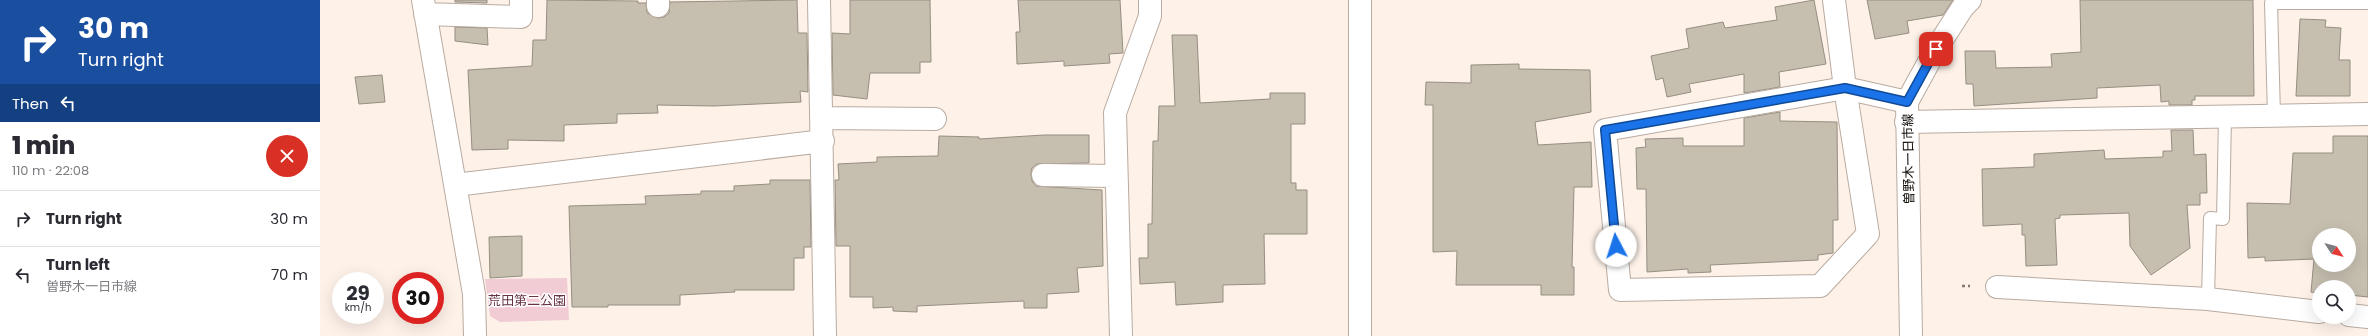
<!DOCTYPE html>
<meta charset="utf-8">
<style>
:root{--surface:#fff;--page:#f2f2f3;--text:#2b2b33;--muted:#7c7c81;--line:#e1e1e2}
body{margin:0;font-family:Poppins,"Noto Sans JP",sans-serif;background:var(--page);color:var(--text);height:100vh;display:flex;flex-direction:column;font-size:15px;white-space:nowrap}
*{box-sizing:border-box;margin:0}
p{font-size:13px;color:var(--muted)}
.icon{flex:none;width:22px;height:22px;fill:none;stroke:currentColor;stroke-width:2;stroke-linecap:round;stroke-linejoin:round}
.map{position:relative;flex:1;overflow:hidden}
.panel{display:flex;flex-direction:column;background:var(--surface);width:320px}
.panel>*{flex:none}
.guide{background:#1a4fa0;color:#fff;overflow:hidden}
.needle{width:26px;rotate:126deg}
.buttons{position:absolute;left:1992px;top:228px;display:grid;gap:8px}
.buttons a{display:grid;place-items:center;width:44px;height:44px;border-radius:50%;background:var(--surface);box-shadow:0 4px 16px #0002;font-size:20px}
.speed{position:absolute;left:12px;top:272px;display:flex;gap:8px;font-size:20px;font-weight:700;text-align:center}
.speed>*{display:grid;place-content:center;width:52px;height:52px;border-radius:50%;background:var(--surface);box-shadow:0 4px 16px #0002;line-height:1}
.speed small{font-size:10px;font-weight:400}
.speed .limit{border:6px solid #d22;background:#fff;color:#111}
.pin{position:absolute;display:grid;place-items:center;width:34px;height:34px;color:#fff;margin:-17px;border-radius:8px;box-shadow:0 2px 6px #0006}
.me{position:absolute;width:44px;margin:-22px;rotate:355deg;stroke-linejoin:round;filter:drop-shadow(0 0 3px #0008)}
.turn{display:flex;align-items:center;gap:14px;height:84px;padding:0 12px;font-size:18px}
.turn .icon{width:52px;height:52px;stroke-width:2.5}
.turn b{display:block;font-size:28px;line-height:34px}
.then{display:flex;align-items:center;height:38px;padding:0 12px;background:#0003;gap:8px;font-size:15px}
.round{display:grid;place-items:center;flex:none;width:42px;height:42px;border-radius:21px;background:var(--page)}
.head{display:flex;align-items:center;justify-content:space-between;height:68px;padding:0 12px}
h1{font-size:24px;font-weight:800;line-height:30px}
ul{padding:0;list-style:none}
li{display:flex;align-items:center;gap:12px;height:56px;padding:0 12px;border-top:1px solid var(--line)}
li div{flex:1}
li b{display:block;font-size:15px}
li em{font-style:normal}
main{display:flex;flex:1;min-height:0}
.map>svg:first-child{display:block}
.green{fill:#f1ccd5}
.building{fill:#c6bfb0;stroke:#958f81;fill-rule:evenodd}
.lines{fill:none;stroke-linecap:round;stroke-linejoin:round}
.service-casing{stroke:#b9aba1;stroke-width:14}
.minor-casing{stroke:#b9aba1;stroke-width:24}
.tertiary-casing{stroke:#b9aba1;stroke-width:24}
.secondary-casing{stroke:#b9aba1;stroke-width:24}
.path{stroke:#817973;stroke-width:2.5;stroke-dasharray:3 3;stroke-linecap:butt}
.service{stroke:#fff;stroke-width:12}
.minor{stroke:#fff;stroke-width:22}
.tertiary{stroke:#fff;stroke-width:22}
.secondary{stroke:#fff;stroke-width:22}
.route-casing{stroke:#114b97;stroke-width:10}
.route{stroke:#1a73e8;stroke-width:7}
.labels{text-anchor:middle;stroke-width:3;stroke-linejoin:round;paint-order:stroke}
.street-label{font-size:13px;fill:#0f0b07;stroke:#fff}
.park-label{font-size:13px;fill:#663343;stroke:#fff}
</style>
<main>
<section class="panel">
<div class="guide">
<div class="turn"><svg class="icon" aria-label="right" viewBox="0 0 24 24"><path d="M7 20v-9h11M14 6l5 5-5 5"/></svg><div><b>30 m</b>Turn right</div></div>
<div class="then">Then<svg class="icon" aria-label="left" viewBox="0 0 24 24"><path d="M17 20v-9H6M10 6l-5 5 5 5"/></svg></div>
</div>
<div class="head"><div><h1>1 min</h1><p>110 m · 22:08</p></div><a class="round" style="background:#d93025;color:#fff"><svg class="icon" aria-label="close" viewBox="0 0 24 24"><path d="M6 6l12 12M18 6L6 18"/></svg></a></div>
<ul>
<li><svg class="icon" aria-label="right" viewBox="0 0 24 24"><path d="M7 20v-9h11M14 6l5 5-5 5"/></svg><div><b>Turn right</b></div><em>30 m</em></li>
<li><svg class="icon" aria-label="left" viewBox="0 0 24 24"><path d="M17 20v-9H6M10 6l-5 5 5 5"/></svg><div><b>Turn left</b><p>曽野木一日市線</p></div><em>70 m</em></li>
</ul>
</section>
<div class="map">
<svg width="2048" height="336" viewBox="0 0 2048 336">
<rect width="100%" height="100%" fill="#fdf1e8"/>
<path class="green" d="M 247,278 L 249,320 L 180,322 L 170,316 L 165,279 Z"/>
<path class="building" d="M 135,0 L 167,0 L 167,3 L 135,2 Z
M 227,0 L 318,1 L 318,3 L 326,3 L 327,13 L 338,18 L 344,17 L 349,13 L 350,2 L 477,0 L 478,33 L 487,33 L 488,92 L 480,91 L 481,102 L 394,106 L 337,105 L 338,113 L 297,114 L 297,123 L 244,125 L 244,141 L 188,140 L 188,149 L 152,150 L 148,70 L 212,66 L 213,40 L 226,40 Z
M 530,0 L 610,0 L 611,62 L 600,62 L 600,73 L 550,73 L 547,99 L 513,95 L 512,33 L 530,34 Z
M 698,0 L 800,0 L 803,53 L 789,54 L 790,63 L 744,66 L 744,61 L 697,64 L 696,32 L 700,32 Z
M 1494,0 L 1506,64 L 1459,72 L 1460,87 L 1424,93 L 1424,74 L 1369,84 L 1371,92 L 1347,97 L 1343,78 L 1336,80 L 1331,56 L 1369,48 L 1366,29 L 1403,22 L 1405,28 L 1457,20 L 1455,7 Z
M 1547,0 L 1633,0 L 1623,15 L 1587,21 L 1589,33 L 1555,39 Z
M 1760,0 L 1933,0 L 1934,96 L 1875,96 L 1875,100 L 1872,100 L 1872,105 L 1849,105 L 1849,101 L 1841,102 L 1840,85 L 1777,88 L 1777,98 L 1654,106 L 1653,84 L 1646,84 L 1645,51 L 1675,51 L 1676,68 L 1732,67 L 1731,54 L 1761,52 Z
M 1980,19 L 2006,20 L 2005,27 L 2021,28 L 2019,60 L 2030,60 L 2030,96 L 1976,96 Z
M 135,27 L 167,28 L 168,45 L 135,41 Z
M 852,35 L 877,35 L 880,103 L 950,99 L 950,93 L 985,93 L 985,124 L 971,124 L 971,183 L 976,183 L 976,190 L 987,190 L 987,234 L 944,234 L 945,284 L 903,285 L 903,302 L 856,305 L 855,282 L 820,284 L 819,258 L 828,258 L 828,224 L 832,224 L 833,141 L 838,141 L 839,106 L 855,106 Z
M 1199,64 L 1199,69 L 1270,70 L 1271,112 L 1215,122 L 1218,145 L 1271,142 L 1272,187 L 1254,187 L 1252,267 L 1254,267 L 1254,295 L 1221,295 L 1221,285 L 1136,285 L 1137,251 L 1113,252 L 1113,105 L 1105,105 L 1106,82 L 1151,83 L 1151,65 Z
M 62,75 L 65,102 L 39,104 L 35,77 Z
M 1460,112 L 1460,121 L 1517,122 L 1518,220 L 1513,220 L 1513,253 L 1498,255 L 1498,260 L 1390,265 L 1391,272 L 1368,273 L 1368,269 L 1327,272 L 1326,189 L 1317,189 L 1316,148 L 1326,147 L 1325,139 L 1363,138 L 1363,146 L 1424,146 L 1424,118 Z
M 1851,130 L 1873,130 L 1874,155 L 1886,154 L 1887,193 L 1880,193 L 1880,205 L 1867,205 L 1870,248 L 1831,275 L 1810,246 L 1809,213 L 1740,215 L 1740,218 L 1735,219 L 1737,265 L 1706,266 L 1705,235 L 1702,235 L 1702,224 L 1663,226 L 1662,169 L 1714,167 L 1714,154 L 1784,150 L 1785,159 L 1843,157 L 1843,151 L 1852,151 Z
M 724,135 L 769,135 L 769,163 L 717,164 L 712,168 L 711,174 L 712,181 L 716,186 L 782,190 L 783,266 L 757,268 L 759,292 L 727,294 L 727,308 L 704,308 L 704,301 L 597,306 L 597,312 L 573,311 L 573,307 L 553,308 L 553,297 L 530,297 L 530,246 L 516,246 L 515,180 L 519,180 L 518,164 L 557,162 L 557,157 L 618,156 L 619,136 L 659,137 L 659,139 Z
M 2013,136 L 2048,136 L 2048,297 L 2029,295 L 2029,287 L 1999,287 L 1999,293 L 1991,292 L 1994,259 L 1945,261 L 1945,257 L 1928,258 L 1927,203 L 1970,204 L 1973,153 L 2013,153 ZM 1999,235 L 2029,235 L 2029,265 L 1999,265 Z
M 450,180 L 490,180 L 491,247 L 484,247 L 484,258 L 474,258 L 474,290 L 414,290 L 415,292 L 360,295 L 360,305 L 288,305 L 288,307 L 252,307 L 249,206 L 326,204 L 325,196 L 381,194 L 381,191 L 414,191 L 414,186 L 450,184 Z
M 202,236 L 202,276 L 170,278 L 169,237 Z"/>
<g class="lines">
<g class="service-casing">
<path id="service" d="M 1954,116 L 1951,3 L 2048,3
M 1888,299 L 1890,218 L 1903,219 L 1905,117"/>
</g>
<g class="minor-casing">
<path id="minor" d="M 103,0 L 154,294 L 155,336
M 338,0 L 338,6
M 499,0 L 505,336
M 1514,0 L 1525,88 L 1587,102
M 105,14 L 201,17 L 201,0
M 1525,88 L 1548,234 L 1500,286 L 1300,290 L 1285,130 Z
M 502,118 L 615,119
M 1586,122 L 2048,114
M 723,175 L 796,176
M 135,185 L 503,141
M 1677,287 L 1888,299 L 1999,312
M 2029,315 L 2048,317
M 801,336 L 795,113 L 830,16 L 830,0"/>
</g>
<g class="tertiary-casing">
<path id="tertiary" d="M 1040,0 L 1040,336"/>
</g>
<g class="secondary-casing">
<path id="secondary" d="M 1591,336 L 1587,102 L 1616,49 L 1643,7 L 1650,0"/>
</g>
<path class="path" d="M 1642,286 L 1650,286"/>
<use href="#service" class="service"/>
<use href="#minor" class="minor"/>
<use href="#tertiary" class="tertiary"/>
<use href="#secondary" class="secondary"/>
</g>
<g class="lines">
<g class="route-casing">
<path id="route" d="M 1296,246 L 1285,130 L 1525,88 L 1587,102 L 1616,49"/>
</g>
<use href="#route" class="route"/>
</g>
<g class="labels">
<g class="street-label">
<text transform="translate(1588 159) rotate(-91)" y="5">曽野木一日市線</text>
</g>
<g class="park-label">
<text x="207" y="305">荒田第二公園</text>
</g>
</g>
</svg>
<div class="buttons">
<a><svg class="needle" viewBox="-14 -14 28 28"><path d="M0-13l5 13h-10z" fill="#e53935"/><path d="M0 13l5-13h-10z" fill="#7c7c81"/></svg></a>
<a><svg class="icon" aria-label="search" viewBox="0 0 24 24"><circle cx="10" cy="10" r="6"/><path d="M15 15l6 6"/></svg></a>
</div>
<div class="speed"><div>29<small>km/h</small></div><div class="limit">30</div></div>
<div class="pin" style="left:1616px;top:49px;background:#d93025"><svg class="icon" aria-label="arrive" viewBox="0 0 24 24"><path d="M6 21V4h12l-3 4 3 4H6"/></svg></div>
<svg class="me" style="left:1296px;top:246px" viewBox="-20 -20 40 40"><circle r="19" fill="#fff"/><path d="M0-13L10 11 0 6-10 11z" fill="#1a73e8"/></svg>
</div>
</main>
